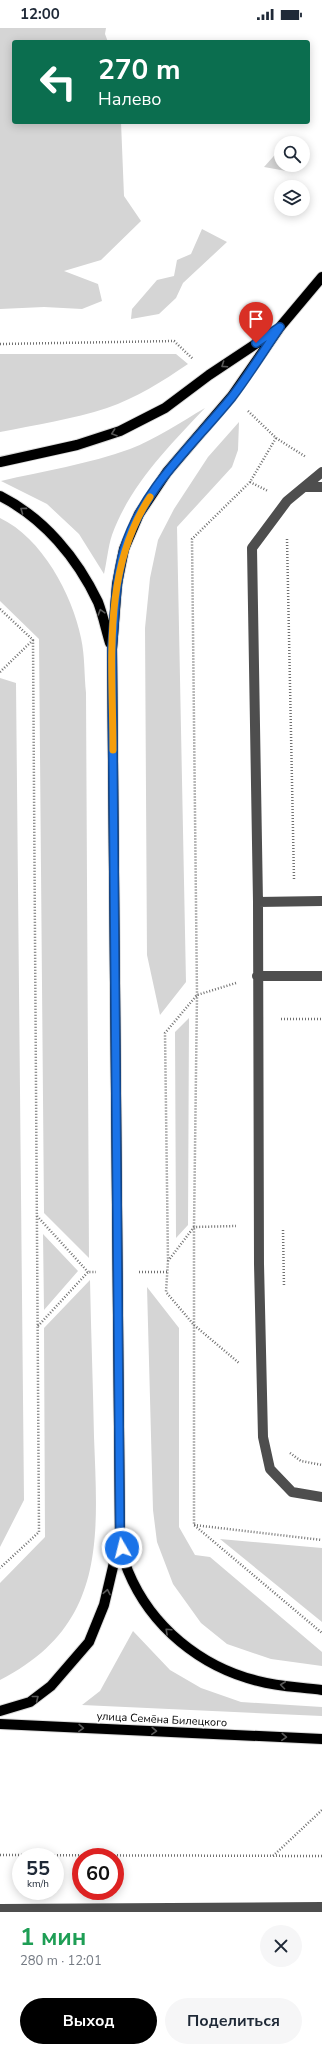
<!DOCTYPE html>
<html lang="ru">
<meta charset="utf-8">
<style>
:root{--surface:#fff;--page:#f6f6f7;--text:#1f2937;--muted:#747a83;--accent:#000}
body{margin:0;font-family:"Nunito Sans",sans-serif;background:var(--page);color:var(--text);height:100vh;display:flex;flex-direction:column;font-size:15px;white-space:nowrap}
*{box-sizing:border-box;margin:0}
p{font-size:13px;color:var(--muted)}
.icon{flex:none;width:22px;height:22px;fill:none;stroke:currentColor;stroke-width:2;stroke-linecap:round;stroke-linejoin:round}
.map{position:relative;height:1884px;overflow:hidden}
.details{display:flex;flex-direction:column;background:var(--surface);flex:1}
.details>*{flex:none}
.guide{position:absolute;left:12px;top:12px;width:298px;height:84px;border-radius:4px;box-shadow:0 2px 10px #0003;background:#0b6e4f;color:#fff;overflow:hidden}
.buttons{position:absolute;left:274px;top:108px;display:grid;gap:8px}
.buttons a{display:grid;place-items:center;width:36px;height:36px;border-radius:50%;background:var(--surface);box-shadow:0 2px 10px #0003;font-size:20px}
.speed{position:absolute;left:12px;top:1820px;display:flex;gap:8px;font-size:20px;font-weight:700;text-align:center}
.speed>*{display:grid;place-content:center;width:52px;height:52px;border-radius:50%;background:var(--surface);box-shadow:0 2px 10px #0003;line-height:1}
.speed small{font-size:10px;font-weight:400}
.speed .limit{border:6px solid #d22;background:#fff;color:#111}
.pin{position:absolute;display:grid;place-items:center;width:34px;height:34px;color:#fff;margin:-41px -17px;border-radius:50% 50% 50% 0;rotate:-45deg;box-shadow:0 0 4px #0007}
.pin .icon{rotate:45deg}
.me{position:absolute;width:44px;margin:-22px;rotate:352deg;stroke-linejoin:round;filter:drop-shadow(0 0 3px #0008)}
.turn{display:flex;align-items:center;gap:14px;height:84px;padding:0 20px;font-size:18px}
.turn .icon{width:52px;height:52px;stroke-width:2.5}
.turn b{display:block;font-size:28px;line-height:34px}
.round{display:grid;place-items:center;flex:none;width:42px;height:42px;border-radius:21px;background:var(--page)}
.headline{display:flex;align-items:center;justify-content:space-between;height:68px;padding:0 20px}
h1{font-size:24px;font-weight:700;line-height:30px;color:#1e9e55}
.button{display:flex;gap:8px;margin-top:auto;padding:8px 20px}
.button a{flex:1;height:46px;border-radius:24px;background:var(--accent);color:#fff;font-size:16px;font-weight:700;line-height:46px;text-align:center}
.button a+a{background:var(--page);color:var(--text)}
.status{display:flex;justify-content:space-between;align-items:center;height:28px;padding:0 20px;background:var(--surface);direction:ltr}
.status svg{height:11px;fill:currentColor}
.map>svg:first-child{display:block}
.green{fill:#d5d5d5}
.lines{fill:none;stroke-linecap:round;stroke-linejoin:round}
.major-casing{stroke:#dbdbdb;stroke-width:12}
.path{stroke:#707070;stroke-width:2.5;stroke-dasharray:1 2;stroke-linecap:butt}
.minor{stroke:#4e4e4e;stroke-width:10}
.major{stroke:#000;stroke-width:10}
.oneway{stroke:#595959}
.route-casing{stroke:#114b97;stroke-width:10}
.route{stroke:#1a73e8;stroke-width:7}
.slow{stroke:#f59e0b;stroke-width:7}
.labels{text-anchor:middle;stroke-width:3.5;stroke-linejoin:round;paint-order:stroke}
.street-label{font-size:11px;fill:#000;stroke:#fff}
</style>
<div class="status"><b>12:00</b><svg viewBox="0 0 49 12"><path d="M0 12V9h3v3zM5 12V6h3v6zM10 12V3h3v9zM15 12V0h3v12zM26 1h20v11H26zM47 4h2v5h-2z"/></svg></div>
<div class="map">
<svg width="322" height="1884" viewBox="0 0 322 1884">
<rect width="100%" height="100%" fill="#fff"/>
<path class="green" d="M 0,0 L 106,0 L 105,6 L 108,14 L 14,14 L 14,94 L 121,94 L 124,168 L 141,193 L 101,232 L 64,243 L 98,256 L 102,273 L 82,281 L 44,279 L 0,281 Z
M 281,120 L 281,137 L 299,137 L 292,144 L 264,139 Z
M 202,201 L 227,214 L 183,255 L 176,270 L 159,286 L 131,291 L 132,281 L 157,252 L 174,248 L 177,232 L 191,226 Z
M 0,326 L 176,326 L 188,336 C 163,353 136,370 107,380 C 73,391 36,397 0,404 Z
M 205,380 C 170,417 130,457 112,507 C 108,519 107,533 104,546 L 79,506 L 47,476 L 1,453 C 43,443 89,436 130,421 C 156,411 181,394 205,380 Z
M 239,394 L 238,422 L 232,439 L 177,499 L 186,954 L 160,987 L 147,927 L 145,600 L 150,550 L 158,512 L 174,481 L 208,429 Z
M 0,490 C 42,510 72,566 81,610 C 85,628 84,647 86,665 L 89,1230 L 44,1185 L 39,611 L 0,573 Z
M 0,650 L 16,655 L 24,1472 L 0,1519 Z
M 189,990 L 188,1197 L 176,1210 L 175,1004 Z
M 43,1206 L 78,1243 L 44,1282 Z
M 90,1252 C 91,1304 93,1357 94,1409 C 98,1512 106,1598 0,1652 L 0,1555 L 45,1509 L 44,1300 Z
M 147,1259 L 179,1300 L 179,1499 L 195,1527 L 210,1529 L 322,1624 L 322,1638 L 271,1631 L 227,1616 L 201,1595 L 173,1556 L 157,1514 L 153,1482 Z
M 220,1511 L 322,1520 L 322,1594 Z
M 133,1603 L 170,1642 L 201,1660 L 241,1674 L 322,1679 L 322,1688 L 82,1677 L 100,1663 Z"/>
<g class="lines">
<g class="major-casing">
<path id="major" d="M 0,434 L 77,417 L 120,403 L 165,380 L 209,347 L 275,303
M 0,468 C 44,490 77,530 98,574 C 103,587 106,602 110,615
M 120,1511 C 123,1521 124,1533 128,1543 C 151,1599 201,1639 258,1653 C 279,1659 301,1659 322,1662
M 0,1683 L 30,1674 L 51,1658 L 89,1614 L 104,1577 L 120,1509 L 112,621 L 117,556 L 124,521 L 139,486 L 167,444 L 232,368 L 280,299 L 322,249
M 0,1696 L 322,1711"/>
</g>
<path class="path" d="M 0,316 L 174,313 L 193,331
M 248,383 L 276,410 L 306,429
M 276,410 L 250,454 L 192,511 L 197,967 L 194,1199 L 194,1497 L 322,1605
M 250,454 L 268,463
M 287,511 L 294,851
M 0,581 L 33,612 L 39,1504 L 0,1540
M 0,644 L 33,612
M 236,955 L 197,967 L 165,1005 L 168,1233 L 166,1264 L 194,1297 L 239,1335
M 281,991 L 322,991
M 37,1188 L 88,1244
M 283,1202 L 284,1259
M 168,1233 L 194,1199 L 236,1198
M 139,1244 L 167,1244
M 38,1298 L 88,1244 L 96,1244
M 290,1425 L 301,1433 L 322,1437
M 194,1497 L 322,1512
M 0,1827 L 322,1828
M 273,1828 L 322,1782"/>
<path class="minor" d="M 322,444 L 287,473 L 252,520 L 258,874 L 259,1236 L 263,1409 L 270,1441 L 292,1464 L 322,1469
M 304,459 L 322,459
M 258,874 L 322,873
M 257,948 L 322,948
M 0,1881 L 322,1879"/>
<use href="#major" class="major"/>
</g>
<defs><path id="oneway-chevron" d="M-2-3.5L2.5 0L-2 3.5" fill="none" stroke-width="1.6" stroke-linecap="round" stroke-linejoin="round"/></defs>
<g class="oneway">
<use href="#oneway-chevron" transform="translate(224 337) rotate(146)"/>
<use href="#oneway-chevron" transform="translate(114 405) rotate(161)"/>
<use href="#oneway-chevron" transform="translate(23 482) rotate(-144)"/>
<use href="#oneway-chevron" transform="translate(101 584) rotate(-107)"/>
<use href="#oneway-chevron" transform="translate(107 1564) rotate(-79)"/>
<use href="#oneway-chevron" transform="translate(168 1603) rotate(-137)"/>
<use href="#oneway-chevron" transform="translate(283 1657) rotate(-173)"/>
<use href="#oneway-chevron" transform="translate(36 1670) rotate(-38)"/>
<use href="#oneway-chevron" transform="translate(81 1700) rotate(2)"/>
<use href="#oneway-chevron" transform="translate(154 1703) rotate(3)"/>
<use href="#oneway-chevron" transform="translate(284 1709) rotate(3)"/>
</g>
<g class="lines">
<g class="route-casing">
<path id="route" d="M 122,1520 L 120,1509 L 112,621 C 115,588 115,554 124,522 C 142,461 193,417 232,369 C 249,347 264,322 280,299 L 256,315"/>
</g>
<use href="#route" class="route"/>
<path class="slow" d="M 113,722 C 113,638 101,543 150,469"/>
</g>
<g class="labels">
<g class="street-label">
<text transform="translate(162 1691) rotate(3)" y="4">улица Семёна Билецкого</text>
</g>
</g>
</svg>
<div class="buttons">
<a><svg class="icon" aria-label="search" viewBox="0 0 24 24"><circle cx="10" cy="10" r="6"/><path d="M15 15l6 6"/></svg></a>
<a><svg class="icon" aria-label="layers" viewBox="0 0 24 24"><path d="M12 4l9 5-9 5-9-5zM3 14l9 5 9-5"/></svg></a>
</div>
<div class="speed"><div>55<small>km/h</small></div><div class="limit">60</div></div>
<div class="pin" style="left:256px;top:315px;background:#d93025"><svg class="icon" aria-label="arrive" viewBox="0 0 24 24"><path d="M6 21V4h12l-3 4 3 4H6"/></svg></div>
<svg class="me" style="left:122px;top:1520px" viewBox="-20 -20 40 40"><circle r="17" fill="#1a73e8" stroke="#fff" stroke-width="3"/><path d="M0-11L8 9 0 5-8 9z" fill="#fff"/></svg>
<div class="guide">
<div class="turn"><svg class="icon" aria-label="left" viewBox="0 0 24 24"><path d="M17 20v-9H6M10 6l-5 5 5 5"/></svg><div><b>270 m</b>Налево</div></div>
</div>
</div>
<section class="details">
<div class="headline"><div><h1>1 мин</h1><p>280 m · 12:01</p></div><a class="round"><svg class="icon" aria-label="close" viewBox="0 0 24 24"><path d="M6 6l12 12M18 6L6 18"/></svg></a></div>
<div class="button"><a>Выход</a><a>Поделиться</a></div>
</section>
